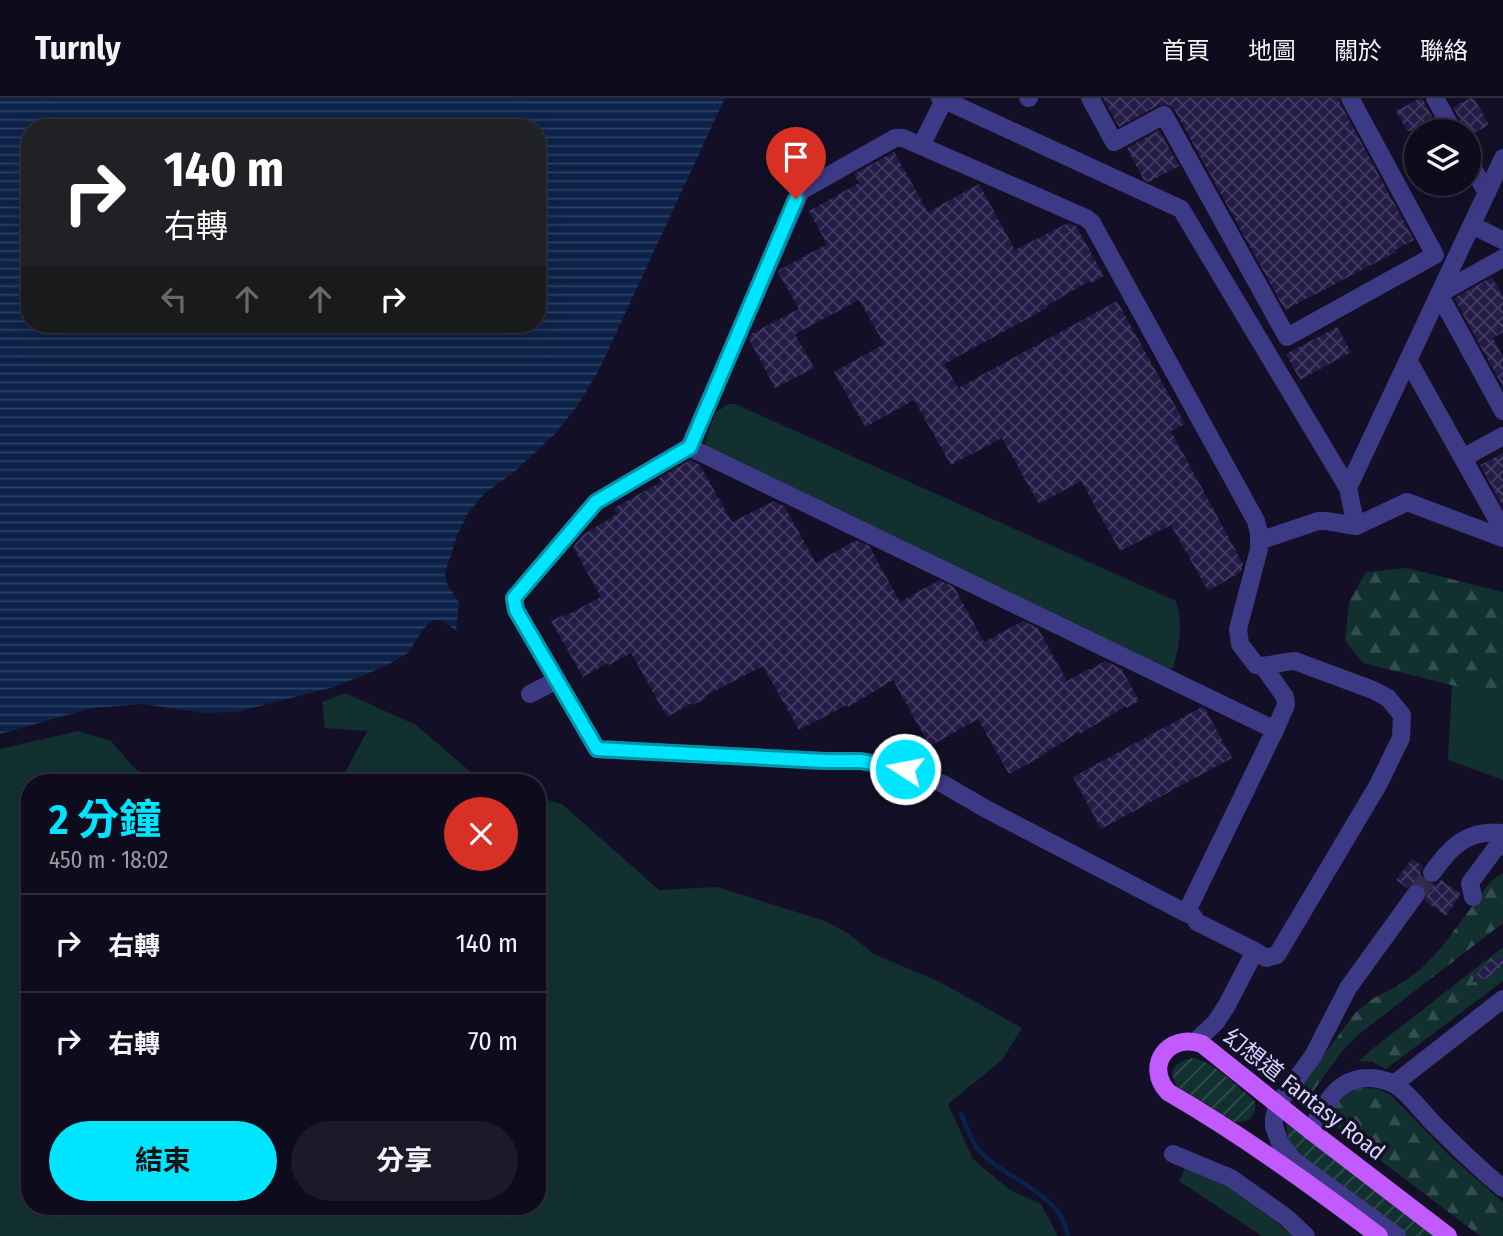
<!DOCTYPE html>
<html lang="zh-TW">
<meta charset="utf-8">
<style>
:root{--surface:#0e0b1c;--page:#1c1929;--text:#f1f3f6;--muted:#9b9ba3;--line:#2e2b3b;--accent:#00e5ff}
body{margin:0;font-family:"Fira Sans Condensed","Noto Sans TC",sans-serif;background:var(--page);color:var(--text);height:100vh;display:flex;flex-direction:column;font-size:26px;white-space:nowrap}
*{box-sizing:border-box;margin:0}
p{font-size:23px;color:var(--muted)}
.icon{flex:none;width:38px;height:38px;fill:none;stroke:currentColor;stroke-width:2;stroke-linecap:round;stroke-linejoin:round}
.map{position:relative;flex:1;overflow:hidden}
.side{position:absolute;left:21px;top:676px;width:525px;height:441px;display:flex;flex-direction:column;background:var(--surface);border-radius:28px;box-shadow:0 7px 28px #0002,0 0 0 2px var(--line)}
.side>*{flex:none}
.hud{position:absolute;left:21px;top:21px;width:525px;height:214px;border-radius:28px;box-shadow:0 7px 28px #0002,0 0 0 2px var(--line);background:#202124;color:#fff;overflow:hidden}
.controls{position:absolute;left:1404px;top:21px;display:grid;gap:14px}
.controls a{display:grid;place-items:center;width:77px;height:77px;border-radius:50%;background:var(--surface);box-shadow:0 7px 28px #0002,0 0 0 2px var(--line);font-size:35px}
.pin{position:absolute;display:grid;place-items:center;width:60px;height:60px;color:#fff;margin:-72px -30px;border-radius:50% 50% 50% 0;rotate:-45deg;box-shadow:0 0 7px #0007}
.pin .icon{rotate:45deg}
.me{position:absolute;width:77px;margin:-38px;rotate:281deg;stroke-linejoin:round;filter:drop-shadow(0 0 5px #0008)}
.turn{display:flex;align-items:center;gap:24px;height:147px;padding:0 28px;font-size:32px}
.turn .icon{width:91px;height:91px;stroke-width:2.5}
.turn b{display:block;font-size:49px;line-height:60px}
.lanes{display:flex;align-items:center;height:66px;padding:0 28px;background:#0003;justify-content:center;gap:35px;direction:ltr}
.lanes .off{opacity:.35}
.round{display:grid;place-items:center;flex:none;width:74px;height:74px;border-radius:37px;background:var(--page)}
.summary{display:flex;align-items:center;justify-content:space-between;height:119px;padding:0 28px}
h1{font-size:42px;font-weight:700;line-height:52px;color:var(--accent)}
.primary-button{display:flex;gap:14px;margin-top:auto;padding:14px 28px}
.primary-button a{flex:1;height:80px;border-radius:42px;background:var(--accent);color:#111;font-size:28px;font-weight:700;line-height:80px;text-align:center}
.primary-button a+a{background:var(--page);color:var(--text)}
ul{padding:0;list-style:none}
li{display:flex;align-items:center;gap:21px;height:98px;padding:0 28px;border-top:2px solid var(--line)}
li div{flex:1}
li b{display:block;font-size:26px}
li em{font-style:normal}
header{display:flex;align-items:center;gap:42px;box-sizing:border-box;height:98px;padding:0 35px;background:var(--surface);border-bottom:2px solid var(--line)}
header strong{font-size:33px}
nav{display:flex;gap:38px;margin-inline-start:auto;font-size:24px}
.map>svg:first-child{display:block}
.green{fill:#12302f}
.forest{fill:url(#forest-firs)}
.garden{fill:url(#garden-furrows)}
.water{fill:url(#water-rules);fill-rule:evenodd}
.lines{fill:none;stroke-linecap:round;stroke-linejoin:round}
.stream{stroke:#0c2248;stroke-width:4.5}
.building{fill:url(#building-cross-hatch)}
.minor-tunnel{stroke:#312d47;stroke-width:18;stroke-dasharray:18 9;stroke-linecap:butt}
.minor{stroke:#3d3a85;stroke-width:18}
.major{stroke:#c25bff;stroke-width:18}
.route-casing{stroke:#0095a6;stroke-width:18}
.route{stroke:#00e5ff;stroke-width:12}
.labels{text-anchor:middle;stroke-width:7;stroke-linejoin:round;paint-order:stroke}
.street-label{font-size:23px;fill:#d9d4ff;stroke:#130f26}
</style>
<header>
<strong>Turnly</strong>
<nav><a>首頁</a><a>地圖</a><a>關於</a><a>聯絡</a></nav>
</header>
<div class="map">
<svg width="1503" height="1138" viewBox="0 0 1503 1138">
<defs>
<pattern id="forest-firs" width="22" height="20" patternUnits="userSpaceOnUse" patternTransform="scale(1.75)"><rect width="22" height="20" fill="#12302f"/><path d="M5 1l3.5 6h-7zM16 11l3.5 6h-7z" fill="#344d4e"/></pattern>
<pattern id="garden-furrows" width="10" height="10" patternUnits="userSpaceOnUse" patternTransform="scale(1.75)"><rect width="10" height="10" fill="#12302f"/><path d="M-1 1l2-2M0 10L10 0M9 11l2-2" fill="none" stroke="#344d4e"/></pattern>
<pattern id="water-rules" width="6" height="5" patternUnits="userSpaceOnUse" patternTransform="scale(1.75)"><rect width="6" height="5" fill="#0c2248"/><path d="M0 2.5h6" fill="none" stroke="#2f4163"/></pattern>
<pattern id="building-cross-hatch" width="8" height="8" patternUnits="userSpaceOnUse" patternTransform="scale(1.75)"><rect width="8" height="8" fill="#241b47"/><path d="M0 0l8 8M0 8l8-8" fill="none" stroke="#433b63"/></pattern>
</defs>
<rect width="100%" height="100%" fill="#130f26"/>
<path class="green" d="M 728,306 L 735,306 L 1176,503 C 1183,528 1180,545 1173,570 L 1165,572 L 706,349 L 705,344 L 715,315 Z
M 1452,587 L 1503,600 L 1503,682 L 1448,662 Z
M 345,595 L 416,627 L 478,680 L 491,684 L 323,684 L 346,673 L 367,633 L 325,630 L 322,604 Z
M 78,633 L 111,643 L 135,671 L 160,684 L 30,684 L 30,1108 L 537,1108 L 537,699 L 562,706 L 659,792 L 717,789 L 825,823 L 849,836 L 874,856 L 940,884 L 1022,930 L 1002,962 L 948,1006 L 973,1061 L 1010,1092 L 1041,1106 L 1058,1138 L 0,1138 L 0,651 Z
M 1186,1068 L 1228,1087 L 1294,1138 L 1262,1138 L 1179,1083 Z"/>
<path class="forest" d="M 1407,470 L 1503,494 L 1503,600 L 1363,565 L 1345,543 L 1349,504 L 1366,474 Z
M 1503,775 L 1503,825 L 1359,936 L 1343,952 L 1303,1007 L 1292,999 L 1356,914 L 1374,900 L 1397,888 L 1421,871 L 1441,850 L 1491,783 Z
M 1503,849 L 1503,883 L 1386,971 L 1373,964 L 1359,963 L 1371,952 Z
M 1362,990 L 1379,991 L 1391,997 L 1449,1057 L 1503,1104 L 1503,1138 L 1480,1138 L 1327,1022 C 1333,1005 1345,994 1362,990 Z"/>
<path class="garden" d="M 1193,960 C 1213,963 1238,989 1254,1002 C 1259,1015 1250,1026 1235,1024 L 1177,988 C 1166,972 1176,963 1193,960 Z
M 1286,1025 L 1434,1138 L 1406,1138 L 1302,1061 L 1288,1041 Z"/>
<path class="water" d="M 0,0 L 725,0 L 599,272 L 578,307 L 555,336 L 513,375 L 485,395 L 468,415 L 457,438 L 445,475 L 446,484 L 459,505 L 456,533 L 442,522 L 435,522 L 429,525 L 422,533 L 408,555 L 386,568 L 334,589 L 237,614 L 205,615 L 143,606 L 92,610 L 0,636 ZM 30,30 L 537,30 L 537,226 L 30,226 Z"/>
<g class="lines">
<path class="stream" d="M 961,1016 C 966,1027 970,1040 977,1050 C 1003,1082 1061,1093 1068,1138"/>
</g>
<path class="building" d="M 1103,0 L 1339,0 L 1340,5 L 1414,142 L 1395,152 L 1396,154 L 1285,212 L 1174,11 L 1169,7 L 1159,7 L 1119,29 Z
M 1420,0 L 1422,0 L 1440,33 L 1407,33 L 1396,13 Z
M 1471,0 L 1474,0 L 1489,27 L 1468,38 L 1468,33 L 1464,33 L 1463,28 L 1453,9 Z
M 1159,32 L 1179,68 L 1149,84 L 1144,82 L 1127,50 Z
M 894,54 L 928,114 L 979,86 L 1015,152 L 1068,125 L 1076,128 L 1104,178 L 1091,185 L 1090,183 L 1046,208 L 1047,210 L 944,266 L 958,290 L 1117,203 L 1185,326 L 1171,333 L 1243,466 L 1241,474 L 1208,493 L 1171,427 L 1120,453 L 1081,383 L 1039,406 L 1002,340 L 951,367 L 914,302 L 865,329 L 834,274 L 884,246 L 859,202 L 795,236 L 814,270 L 775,290 L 749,241 L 751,236 L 799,211 L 778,174 L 779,172 L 827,146 L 809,113 L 859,85 L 854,76 Z
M 1492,179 L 1503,199 L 1503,234 L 1493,240 L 1503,259 L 1503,289 L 1454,200 Z
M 1337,229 L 1351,254 L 1300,282 L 1286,256 Z
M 1503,355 L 1503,409 L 1480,367 Z
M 690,362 L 700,367 L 732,424 L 774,403 L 784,408 L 816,465 L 856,442 L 869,448 L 900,504 L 939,482 L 954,489 L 984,544 L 1023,523 L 1038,530 L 1067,583 L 1089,571 L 1090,572 L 1105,563 L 1121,570 L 1139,603 L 1127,610 L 1126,608 L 1080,636 L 1079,634 L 1045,655 L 1046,656 L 1009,676 L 978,621 L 930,648 L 893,582 L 848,609 L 847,607 L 799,632 L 763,568 L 705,598 L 706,600 L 693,607 L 692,605 L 667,619 L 631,555 L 609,567 L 608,565 L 583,579 L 551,523 L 564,517 L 565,518 L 601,499 L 573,449 L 583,437 L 617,416 L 614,410 L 661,384 L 659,380 Z
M 1202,609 L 1205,611 L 1232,660 L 1101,731 L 1073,679 Z
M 1412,761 L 1423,768 L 1421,773 L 1421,779 L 1426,785 L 1436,786 L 1441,782 L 1461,796 L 1446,818 L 1425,803 L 1427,798 L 1427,792 L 1422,786 L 1412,785 L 1407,790 L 1396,782 Z
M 1503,859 L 1503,865 L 1499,871 L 1487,880 L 1471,885 L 1480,872 L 1492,862 Z"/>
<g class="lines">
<path class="minor-tunnel" d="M 1416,796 L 1432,775"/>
<path class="minor" d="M 940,0 L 1181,111 L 1348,390
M 1028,0 L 1029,0
M 1090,0 L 1114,44 L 1164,17 L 1287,239 L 1435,157 L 1350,0
M 1435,0 L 1453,33
M 921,48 L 944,2
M 1468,62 L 1487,95
M 1472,127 L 1502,142
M 1503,160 L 1439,196 L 1503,313
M 1408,262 L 1503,432
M 689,349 L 1275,632 L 1186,815
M 1463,360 L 1503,338
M 1356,428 L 1348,390 L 1503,60
M 1259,443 L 1318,423 L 1326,423 L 1356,428 L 1407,404 L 1503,440
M 1263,568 L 1285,599 L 1286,607 L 1275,632
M 530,596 L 557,582
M 1432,775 C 1451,748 1468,731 1503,735
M 1473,799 L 1470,785 L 1495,751 L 1503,747
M 1195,944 L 1216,924 L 1227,907 L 1255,853 L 1266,860 L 1277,857 L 1378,687 L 1401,640 L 1402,617 L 1388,600 L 1373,592 L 1295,563 C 1282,563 1268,570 1256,567 L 1240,546 L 1238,531 L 1259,451 L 1259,435 L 1256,423 L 1092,125 L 1086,120 L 903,40 L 895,40 L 801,93 L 689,349 L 596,404 L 520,493 L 514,500 L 516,512 L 597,651 L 825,663 L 861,663 L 905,671 L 943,686 L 986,711 L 1186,815 L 1193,818 L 1197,824 L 1255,853
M 1394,986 L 1503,901
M 1311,1033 C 1324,1007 1337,978 1372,980 C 1380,981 1390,983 1397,988 C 1412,999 1423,1015 1435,1027 C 1457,1049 1479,1071 1503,1090
M 1173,1056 L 1231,1080 L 1287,1120 L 1306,1138
M 1397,1138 L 1293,1062 L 1280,1045 L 1274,1028 L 1274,1020 L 1278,1006 L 1313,958 L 1348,890 L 1416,796"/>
<path class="major" d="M 1379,1138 C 1311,1087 1242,1037 1168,994 C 1144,968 1168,934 1202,946 L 1311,1033 L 1448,1138"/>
</g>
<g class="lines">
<g class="route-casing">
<path id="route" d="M 796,101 L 690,349 L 596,404 L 520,493 L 514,500 L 516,512 L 597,651 L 825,663 L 861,663 L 905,671"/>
</g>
<use href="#route" class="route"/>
</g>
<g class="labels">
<g class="street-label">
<text transform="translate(1304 996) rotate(38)" y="8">幻想道 Fantasy Road</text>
</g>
</g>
</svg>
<div class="controls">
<a><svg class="icon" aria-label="layers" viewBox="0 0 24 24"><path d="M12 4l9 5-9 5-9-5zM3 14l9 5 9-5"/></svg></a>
</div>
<div class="pin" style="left:796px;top:101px;background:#d93025"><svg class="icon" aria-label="arrive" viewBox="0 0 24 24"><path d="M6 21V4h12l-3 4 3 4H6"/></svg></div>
<svg class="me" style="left:905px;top:671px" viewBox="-20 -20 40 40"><circle r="17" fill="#00e5ff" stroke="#fff" stroke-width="3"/><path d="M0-11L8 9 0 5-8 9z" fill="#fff"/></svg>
<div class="hud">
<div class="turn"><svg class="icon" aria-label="right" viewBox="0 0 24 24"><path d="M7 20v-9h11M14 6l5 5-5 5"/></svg><div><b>140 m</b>右轉</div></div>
<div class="lanes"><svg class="icon off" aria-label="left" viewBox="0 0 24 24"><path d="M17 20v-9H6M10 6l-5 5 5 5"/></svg><svg class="icon off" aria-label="ahead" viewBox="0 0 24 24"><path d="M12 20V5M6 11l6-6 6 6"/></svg><svg class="icon off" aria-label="ahead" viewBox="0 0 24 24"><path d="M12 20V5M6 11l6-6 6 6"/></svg><svg class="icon" aria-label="right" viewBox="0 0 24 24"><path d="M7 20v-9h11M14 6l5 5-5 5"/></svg></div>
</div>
<section class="side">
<div class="summary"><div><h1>2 分鐘</h1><p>450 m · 18:02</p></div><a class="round" style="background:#d93025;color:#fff"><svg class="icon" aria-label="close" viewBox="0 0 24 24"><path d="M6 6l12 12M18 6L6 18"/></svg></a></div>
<ul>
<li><svg class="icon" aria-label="right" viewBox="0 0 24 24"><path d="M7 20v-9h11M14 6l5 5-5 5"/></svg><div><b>右轉</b></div><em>140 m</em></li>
<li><svg class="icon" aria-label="right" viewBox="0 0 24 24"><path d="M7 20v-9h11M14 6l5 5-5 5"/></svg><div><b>右轉</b></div><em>70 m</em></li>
</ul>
<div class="primary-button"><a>結束</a><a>分享</a></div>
</section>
</div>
